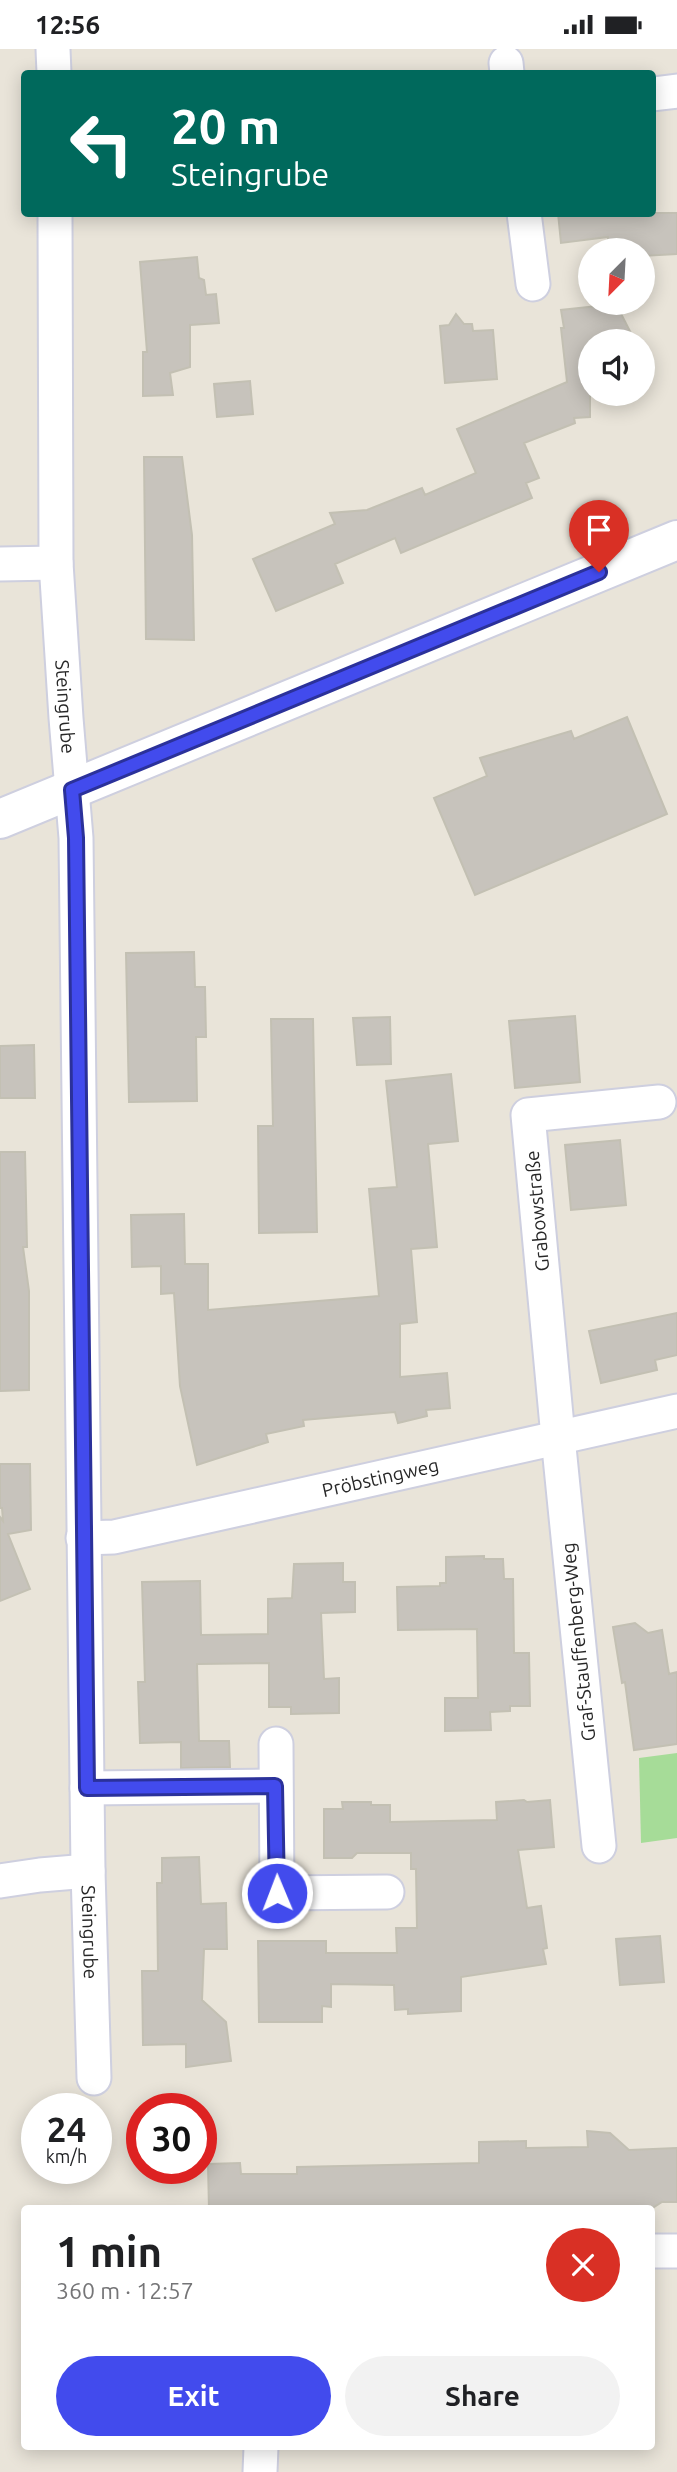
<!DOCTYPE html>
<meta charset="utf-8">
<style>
:root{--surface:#fff;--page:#f2f2f2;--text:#202124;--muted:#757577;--accent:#424bed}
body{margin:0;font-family:Ubuntu,sans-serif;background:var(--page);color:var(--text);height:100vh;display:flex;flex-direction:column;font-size:26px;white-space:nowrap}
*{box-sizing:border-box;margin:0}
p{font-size:23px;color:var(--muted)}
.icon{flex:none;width:38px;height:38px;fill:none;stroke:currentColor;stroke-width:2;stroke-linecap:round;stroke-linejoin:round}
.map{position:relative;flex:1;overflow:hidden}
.side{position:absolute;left:21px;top:2156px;width:634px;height:245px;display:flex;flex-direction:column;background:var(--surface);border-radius:7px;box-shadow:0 4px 18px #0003}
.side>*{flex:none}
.guide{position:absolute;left:21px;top:21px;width:635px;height:147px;border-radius:7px;box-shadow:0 4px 18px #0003;background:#00695c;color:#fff;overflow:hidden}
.needle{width:46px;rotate:204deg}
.tools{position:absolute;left:578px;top:189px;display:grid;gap:14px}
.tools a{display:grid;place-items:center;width:77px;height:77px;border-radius:50%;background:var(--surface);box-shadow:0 4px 18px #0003;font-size:35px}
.speed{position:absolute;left:21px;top:2044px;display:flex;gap:14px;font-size:35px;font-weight:700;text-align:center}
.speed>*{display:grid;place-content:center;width:91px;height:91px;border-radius:50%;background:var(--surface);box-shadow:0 4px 18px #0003;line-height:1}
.speed small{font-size:18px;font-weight:400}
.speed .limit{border:10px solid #d22;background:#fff;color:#111}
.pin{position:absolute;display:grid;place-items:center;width:60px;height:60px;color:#fff;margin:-72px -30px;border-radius:50% 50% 50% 0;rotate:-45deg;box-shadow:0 0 7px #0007}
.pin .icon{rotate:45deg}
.me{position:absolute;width:77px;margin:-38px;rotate:359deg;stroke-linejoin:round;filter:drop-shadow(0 0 5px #0008)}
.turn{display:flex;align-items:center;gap:24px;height:147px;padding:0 35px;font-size:32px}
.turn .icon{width:91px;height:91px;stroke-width:2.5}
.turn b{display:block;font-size:49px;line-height:60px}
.round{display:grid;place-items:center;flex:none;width:74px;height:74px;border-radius:37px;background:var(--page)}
.head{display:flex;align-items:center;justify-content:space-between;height:119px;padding:0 35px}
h1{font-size:42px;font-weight:600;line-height:52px}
.action{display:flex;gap:14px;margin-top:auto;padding:14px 35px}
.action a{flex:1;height:80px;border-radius:42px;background:var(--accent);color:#fff;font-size:28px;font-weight:600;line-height:80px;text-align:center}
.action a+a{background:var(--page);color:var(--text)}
.status{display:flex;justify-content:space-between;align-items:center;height:49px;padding:0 35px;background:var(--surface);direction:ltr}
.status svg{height:19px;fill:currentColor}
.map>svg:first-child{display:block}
.green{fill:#a6dc98}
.building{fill:#c7c3bc;stroke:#c3c0b3;stroke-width:2}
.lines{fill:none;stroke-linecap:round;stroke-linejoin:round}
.minor-casing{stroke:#cecfdf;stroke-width:37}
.secondary-casing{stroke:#cecfdf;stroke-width:42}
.minor{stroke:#fff;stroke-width:33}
.secondary{stroke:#fff;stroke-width:38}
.route-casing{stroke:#2b319a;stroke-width:18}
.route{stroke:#424bed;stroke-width:12}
.labels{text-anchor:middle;stroke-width:5;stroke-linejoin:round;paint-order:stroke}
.street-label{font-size:19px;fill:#272727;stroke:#fff}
</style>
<div class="status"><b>12:56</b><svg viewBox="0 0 49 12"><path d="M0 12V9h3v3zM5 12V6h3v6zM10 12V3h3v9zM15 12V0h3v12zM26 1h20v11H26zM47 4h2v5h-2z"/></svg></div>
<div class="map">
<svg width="677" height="2423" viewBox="0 0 677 2423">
<rect width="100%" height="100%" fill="#e9e4d9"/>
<path class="green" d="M 677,1704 L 677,1789 L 641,1794 L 639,1709 Z"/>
<path class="building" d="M 558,164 L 677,164 L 677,205 L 642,207 L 642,201 L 609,201 L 608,188 L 561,194 Z
M 197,208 L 199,229 L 204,231 L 206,246 L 216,245 L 219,274 L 190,276 L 190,318 L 170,324 L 173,346 L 143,347 L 143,303 L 147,303 L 140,213 Z
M 616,255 L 635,292 L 590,292 L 590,368 L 574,369 L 575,374 L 524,394 L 539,429 L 526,434 L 532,449 L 401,504 L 395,489 L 335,515 L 343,534 L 276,562 L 253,510 L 335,475 L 330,464 L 367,461 L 422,439 L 425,446 L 476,424 L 457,380 L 567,333 L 561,279 L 564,279 L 561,261 Z
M 456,265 L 464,275 L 472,275 L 473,282 L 493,281 L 497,330 L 445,334 L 440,277 L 449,276 Z
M 250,332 L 253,365 L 217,368 L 214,335 Z
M 144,408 L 182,408 L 192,486 L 194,591 L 146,590 Z
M 627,668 L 667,765 L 475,846 L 434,749 L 487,727 L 480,709 L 571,682 L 574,690 Z
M 194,903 L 195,938 L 205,938 L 206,988 L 196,988 L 197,1052 L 129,1053 L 126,904 Z
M 575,967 L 580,1033 L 515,1039 L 509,972 Z
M 390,968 L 391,1015 L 357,1016 L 353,969 Z
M 271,970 L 313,970 L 317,1183 L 259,1184 L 258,1077 L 273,1077 Z
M 34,996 L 35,1049 L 0,1049 L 0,997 Z
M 451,1025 L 458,1092 L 428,1095 L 437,1198 L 411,1200 L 417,1273 L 400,1275 L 400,1328 L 447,1324 L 450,1359 L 426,1361 L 427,1367 L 398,1374 L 395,1363 L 303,1371 L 304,1377 L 266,1385 L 268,1393 L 197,1416 L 180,1337 L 174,1244 L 161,1245 L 161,1217 L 132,1218 L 131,1166 L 184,1165 L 185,1215 L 208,1215 L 208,1261 L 379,1247 L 369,1140 L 397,1138 L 386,1032 Z
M 620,1091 L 626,1156 L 571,1161 L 565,1096 Z
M 0,1103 L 25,1103 L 27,1198 L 23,1198 L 29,1242 L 29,1341 L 0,1342 Z
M 677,1264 L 677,1306 L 655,1311 L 657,1321 L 601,1334 L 589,1282 Z
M 0,1415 L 30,1415 L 31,1481 L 8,1485 L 30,1540 L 0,1552 L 0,1468 L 3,1472 L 2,1459 L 0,1459 Z
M 484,1507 L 484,1510 L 503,1510 L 504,1530 L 513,1530 L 514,1604 L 529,1604 L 530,1657 L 510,1657 L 510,1662 L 490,1663 L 491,1681 L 445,1682 L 445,1649 L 478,1649 L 477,1580 L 398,1581 L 397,1538 L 440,1537 L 440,1534 L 446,1534 L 446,1508 Z
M 343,1514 L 343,1533 L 355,1533 L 355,1563 L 321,1564 L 324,1630 L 339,1629 L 339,1664 L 291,1665 L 291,1658 L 269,1658 L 269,1614 L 197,1615 L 199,1692 L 229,1692 L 230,1718 L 181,1719 L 181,1693 L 140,1694 L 138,1633 L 145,1633 L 142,1533 L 200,1532 L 201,1586 L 268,1585 L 268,1550 L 292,1549 L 294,1515 Z
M 635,1574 L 648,1584 L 662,1581 L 669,1625 L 677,1623 L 677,1695 L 634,1701 L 625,1633 L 622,1634 L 613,1578 Z
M 524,1751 L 527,1753 L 550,1751 L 554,1798 L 518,1801 L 527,1859 L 541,1857 L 547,1899 L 543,1900 L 546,1915 L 461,1928 L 461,1962 L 408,1965 L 408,1960 L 395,1961 L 394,1936 L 331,1935 L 331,1958 L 322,1957 L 322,1973 L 259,1973 L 258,1892 L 326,1892 L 326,1904 L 397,1904 L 396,1879 L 417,1879 L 416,1820 L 411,1820 L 411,1804 L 357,1804 L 352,1809 L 324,1809 L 324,1760 L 343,1760 L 342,1753 L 371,1753 L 371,1756 L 390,1756 L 390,1773 L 497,1771 L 496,1753 Z
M 199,1808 L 201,1855 L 226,1854 L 227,1900 L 204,1900 L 202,1951 L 226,1973 L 231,2012 L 186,2018 L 186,1995 L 143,1996 L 142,1922 L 158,1922 L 157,1834 L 162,1834 L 162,1809 Z
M 660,1887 L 664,1933 L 620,1936 L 616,1890 Z
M 587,2082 L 610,2084 L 629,2101 L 677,2099 L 677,2153 L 662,2153 L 651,2160 L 633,2160 L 627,2157 L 526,2160 L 209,2160 L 208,2115 L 240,2114 L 241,2125 L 297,2125 L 297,2118 L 479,2114 L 479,2093 L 526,2092 L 526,2099 L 588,2098 Z"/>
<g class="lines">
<g class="minor-casing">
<g id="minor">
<path d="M 53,0 L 54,24"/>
<path d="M 506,14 L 507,24"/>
<path d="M 653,45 L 677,42"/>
<path id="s1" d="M 55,164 L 56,514 L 66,669 L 76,789 L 88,1822 L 94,2029"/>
<path d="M 524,164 L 533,235"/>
<path d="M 0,515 L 56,514"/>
<path id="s2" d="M 83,1489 L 114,1488 L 677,1362"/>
<path d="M 276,1695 L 277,1844 L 387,1843"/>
<path d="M 87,1739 L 275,1737"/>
<path d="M 599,1797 L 558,1388 L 528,1066 L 659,1053"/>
<path d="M 0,1832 L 40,1826 L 88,1822"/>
<path d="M 651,2202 L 677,2202"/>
<path d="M 260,2423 L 261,2398"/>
</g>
</g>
<g class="secondary-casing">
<path id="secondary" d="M 0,770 L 677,491"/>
</g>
<use href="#minor" class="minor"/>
<use href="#secondary" class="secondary"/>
</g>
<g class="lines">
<g class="route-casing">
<path id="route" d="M 277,1844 L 275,1737 L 87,1739 L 76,789 L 72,741 L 599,523"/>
</g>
<use href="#route" class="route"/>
</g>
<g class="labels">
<g class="street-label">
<text dy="7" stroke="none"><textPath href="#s1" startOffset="494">Steingrube</textPath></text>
<text transform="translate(537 1162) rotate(-95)" y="7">Grabowstraße</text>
<text dy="7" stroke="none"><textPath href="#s2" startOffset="304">Pröbstingweg</textPath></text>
<text transform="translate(578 1593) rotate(-96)" y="7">Graf-Stauffenberg-Weg</text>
<text dy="7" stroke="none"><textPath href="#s1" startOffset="1720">Steingrube</textPath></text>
</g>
</g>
</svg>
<div class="tools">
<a><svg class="needle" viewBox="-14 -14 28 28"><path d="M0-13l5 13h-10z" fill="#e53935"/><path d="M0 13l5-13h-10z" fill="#757577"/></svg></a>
<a><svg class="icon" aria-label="sound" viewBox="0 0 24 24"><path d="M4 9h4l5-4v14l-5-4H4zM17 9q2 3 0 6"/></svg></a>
</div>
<div class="speed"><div>24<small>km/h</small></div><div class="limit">30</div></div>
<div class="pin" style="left:599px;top:523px;background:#d93025"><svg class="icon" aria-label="arrive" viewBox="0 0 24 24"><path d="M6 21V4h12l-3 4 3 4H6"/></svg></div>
<svg class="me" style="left:277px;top:1844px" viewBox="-20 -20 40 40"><circle r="17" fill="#424bed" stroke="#fff" stroke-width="3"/><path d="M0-11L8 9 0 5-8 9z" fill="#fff"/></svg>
<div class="guide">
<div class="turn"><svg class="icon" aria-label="left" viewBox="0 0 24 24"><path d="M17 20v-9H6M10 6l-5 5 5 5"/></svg><div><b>20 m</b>Steingrube</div></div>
</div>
<section class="side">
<div class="head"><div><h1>1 min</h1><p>360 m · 12:57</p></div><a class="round" style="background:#d93025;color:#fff"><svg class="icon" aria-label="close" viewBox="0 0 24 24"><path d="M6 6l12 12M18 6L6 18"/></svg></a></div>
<div class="action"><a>Exit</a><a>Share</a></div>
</section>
</div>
